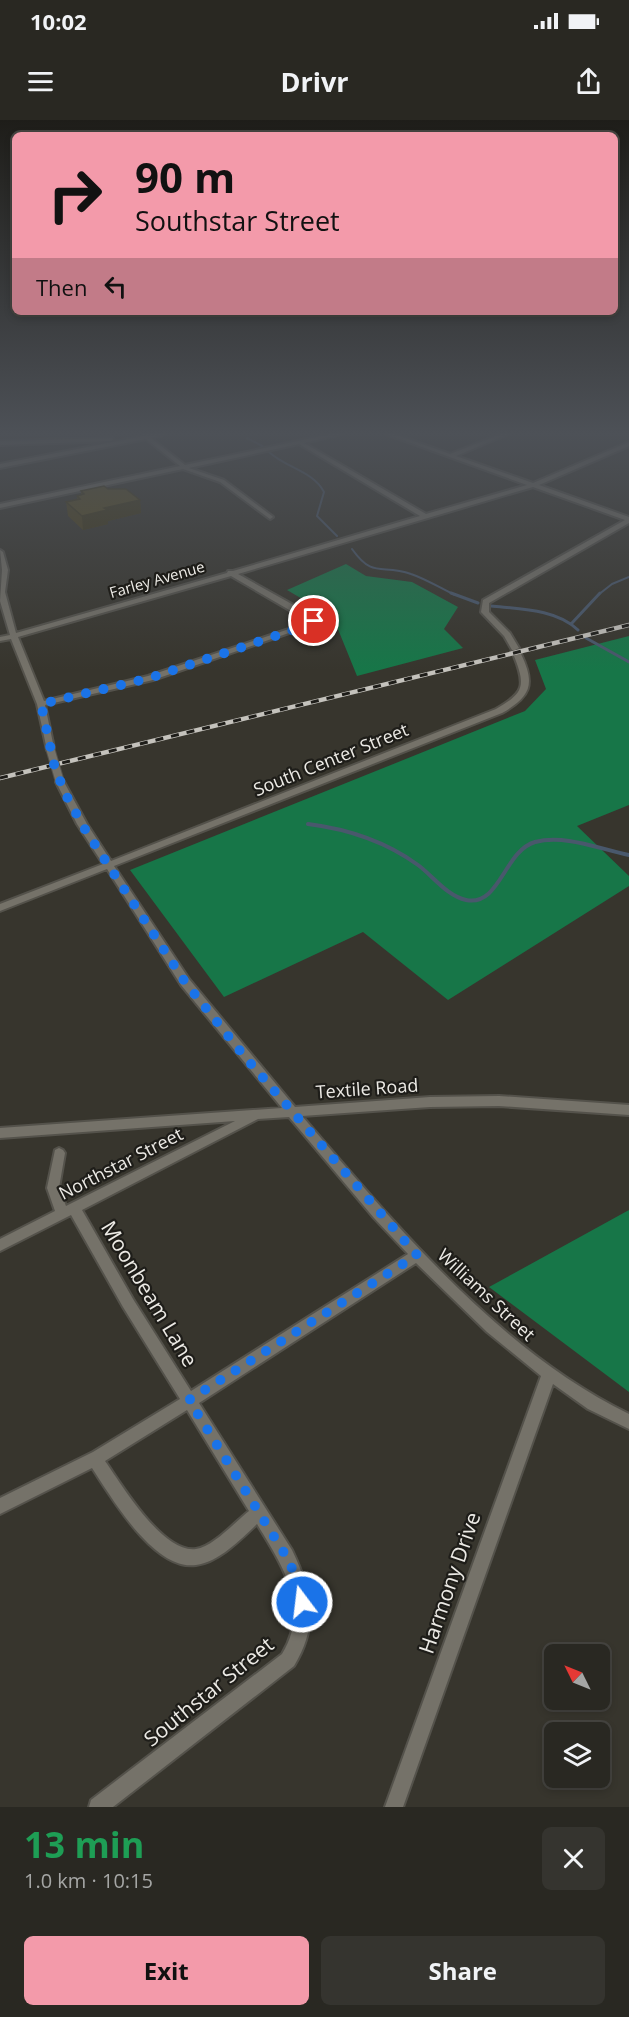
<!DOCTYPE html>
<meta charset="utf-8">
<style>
:root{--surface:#292822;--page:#35342f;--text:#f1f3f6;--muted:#a5a6a5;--line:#454440;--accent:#f39aaa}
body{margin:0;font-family:"Open Sans",sans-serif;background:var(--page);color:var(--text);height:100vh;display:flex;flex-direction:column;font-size:22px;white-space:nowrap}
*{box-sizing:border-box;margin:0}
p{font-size:20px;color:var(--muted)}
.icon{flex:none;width:33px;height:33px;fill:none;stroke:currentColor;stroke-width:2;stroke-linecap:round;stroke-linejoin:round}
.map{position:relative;height:1687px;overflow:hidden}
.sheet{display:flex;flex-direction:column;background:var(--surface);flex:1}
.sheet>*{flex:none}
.hud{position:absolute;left:12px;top:12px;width:606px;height:183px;border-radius:9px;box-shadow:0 3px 9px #0003,0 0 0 2px var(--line);background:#f39aaa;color:#111;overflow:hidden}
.needle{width:39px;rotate:313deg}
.tools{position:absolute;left:544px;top:1524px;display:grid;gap:12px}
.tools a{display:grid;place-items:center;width:66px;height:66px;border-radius:9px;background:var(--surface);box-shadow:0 3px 9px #0003,0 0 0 2px var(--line);font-size:30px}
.pin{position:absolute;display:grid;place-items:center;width:51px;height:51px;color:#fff;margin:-26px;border:3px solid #fff;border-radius:50%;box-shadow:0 2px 6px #0007}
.me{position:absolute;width:66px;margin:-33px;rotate:345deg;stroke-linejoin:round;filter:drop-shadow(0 0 4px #0008)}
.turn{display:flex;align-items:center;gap:21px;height:126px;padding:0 24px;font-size:27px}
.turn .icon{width:78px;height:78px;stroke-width:2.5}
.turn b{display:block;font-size:42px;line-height:51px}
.then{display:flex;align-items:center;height:57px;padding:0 24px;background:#0003;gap:12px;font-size:22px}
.round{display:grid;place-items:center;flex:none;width:63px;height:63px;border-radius:9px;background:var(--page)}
.head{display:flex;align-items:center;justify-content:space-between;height:102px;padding:0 24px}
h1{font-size:36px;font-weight:700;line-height:45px;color:#1e9e55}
.cta{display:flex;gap:12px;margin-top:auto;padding:12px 24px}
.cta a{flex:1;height:69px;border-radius:9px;background:var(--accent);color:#111;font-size:24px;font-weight:700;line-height:69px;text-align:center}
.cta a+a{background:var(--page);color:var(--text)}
.status{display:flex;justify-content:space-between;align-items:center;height:42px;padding:0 30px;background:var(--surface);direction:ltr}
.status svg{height:16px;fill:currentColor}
header{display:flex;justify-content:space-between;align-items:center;height:78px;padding:0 24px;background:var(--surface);font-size:27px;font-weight:700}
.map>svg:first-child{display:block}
.forest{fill:#177648}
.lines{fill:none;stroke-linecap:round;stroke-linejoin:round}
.stream-far2{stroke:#49586c;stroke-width:2}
.stream-far1{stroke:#49586c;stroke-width:3}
.stream{stroke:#49586c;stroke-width:4}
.minor-casing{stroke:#54524b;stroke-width:4}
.minor{fill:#757269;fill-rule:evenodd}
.rail-casing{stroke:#c4c2bc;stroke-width:4.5}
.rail{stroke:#1e1d19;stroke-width:3;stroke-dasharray:8;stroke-linecap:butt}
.minor-bridge-casing{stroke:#54524b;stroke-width:10;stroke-linecap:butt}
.minor-bridge{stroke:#757269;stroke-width:8}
.wall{fill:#4d421a}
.shaded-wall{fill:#3e3615}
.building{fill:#594d1e;stroke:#3e3615;stroke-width:1.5}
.route{stroke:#1a73e8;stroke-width:10;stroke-dasharray:0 18}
.labels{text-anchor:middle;stroke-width:4.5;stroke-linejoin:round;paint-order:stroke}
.far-street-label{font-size:15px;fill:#eceae5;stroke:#1e1d19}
.street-label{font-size:18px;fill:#eceae5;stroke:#1e1d19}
.near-street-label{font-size:21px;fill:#eceae5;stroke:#1e1d19}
</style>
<div class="status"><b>10:02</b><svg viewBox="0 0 49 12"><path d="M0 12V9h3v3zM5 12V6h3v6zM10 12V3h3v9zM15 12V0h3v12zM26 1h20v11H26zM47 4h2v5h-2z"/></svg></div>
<header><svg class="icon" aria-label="menu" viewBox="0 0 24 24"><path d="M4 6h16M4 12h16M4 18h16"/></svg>Drivr<svg class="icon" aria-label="share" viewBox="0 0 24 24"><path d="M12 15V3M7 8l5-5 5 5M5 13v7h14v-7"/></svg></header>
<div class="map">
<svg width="629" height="1687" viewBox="0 0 629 1687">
<rect width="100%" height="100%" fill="#37352d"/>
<path class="forest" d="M 346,444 L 366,456 L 412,462 L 458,487 L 444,509 L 463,528 L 357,556 L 333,497 L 287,470 Z
M 629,516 L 629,685 L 577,706 L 629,756 L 629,766 L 448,880 L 363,812 L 224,877 L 130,750 L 525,591 L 546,569 L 535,540 Z
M 629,1090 L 629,1272 L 489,1167 Z"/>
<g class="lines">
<path class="stream-far2" d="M 247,318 L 264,327
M 269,332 C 286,348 313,351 324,372 L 317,396 L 337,416
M 352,429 C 374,460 382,443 411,454 C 426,459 440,468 455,475
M 598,475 L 612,464 L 629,457"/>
<path class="stream-far1" d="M 451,473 L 478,483
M 491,486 C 519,489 557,489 578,510
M 572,503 L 600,473
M 586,518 L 629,542"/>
<path class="stream" d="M 308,704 C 348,709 385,721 418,745 C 433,756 447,776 466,780 C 500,787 504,731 535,722 C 565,714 599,729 629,735"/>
<g class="minor-casing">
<path id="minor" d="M 143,314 L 165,314 L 151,318 L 185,345 L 331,314 L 341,314 L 304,323 L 426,394 L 527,365 L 386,314 L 394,314 L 450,334 L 501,314 L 508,314 L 456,336 L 533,363 L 629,322 L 629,326 L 539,365 L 629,397 L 629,403 L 489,483 L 489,492 L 510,513 L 519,528 L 515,530 L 512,530 L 504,516 L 481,492 L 483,480 L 625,400 L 533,367 L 238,454 L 315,497 L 318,503 L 153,560 L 45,585 L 54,628 L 50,631 L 47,630 L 37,584 L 11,519 L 0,521 L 0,517 L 10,515 L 0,481 L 2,450 L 0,430 L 3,432 L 8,450 L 5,472 L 16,513 L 227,453 L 228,451 L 233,451 L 420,396 L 299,324 L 189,348 L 224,360 L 272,396 L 273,397 L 270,399 L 220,362 L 183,349 L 0,388 L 0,384 L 180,346 L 146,319 L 0,348 L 0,344 L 144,316 ZM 231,456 L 310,502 L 148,556 L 44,581 L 18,517 Z
M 113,318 L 113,320 L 111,321 L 0,325 L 0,321 Z
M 515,534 L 521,534 C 536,565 530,577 502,593 L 114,746 L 189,859 L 295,987 L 430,977 L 499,976 L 629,985 L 629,995 L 499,986 L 430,987 L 302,996 C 396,1105 498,1230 629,1294 L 629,1309 L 588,1289 L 553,1264 L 403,1687 L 385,1687 L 541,1256 L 487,1212 L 416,1143 L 199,1283 L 292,1430 C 312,1472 319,1505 294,1546 L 113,1687 L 89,1687 L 91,1680 L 282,1534 C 311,1487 282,1445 257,1404 C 241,1419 219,1442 196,1445 C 154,1451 112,1378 92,1348 L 0,1394 L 0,1378 L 93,1332 L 180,1279 L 123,1187 L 71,1095 L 0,1131 L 0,1119 L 55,1091 L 47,1068 L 55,1030 L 59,1028 L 63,1030 L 65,1033 L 59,1068 L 66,1086 L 235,1001 L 0,1018 L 0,1008 L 282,988 L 181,865 L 107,749 L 0,791 L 0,784 L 103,744 L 77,704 L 56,662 L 57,660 L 63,660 L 64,662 L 87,704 L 111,741 L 496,589 C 524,573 526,566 514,536 ZM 289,997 L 374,1098 L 408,1134 L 191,1271 L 133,1179 L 82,1090 L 258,999 ZM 187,1290 L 249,1391 C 236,1401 213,1427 196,1429 C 163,1434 122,1365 105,1341 Z"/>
</g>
<use href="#minor" class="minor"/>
<g class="rail-casing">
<path id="rail" d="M 0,658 L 629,505"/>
</g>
<use href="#rail" class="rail"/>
<g class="minor-bridge-casing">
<path id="minor-bridge" d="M 50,628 L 60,662"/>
</g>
<use href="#minor-bridge" class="minor-bridge"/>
</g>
<path class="wall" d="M 108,369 L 140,380 L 141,393 L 108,401 L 108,404 L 83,410 L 68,396 L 66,382 L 77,379 L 77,376 L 81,375 L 81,371 Z"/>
<path class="shaded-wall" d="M 140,380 L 141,393 L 108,401 L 108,404 L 83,410 L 82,396 L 104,388 Z"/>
<path class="building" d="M 104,366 L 108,369 L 126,369 L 140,380 L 104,388 L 107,390 L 82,396 L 66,382 L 80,379 L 77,376 L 84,374 L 81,371 Z"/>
<linearGradient id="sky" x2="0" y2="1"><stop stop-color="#1e1d19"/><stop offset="0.57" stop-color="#4d5157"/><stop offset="1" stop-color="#4d5157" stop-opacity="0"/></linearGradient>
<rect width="629" height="550" fill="url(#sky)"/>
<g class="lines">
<path class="route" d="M 302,1482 L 298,1461 L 286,1436 L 189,1280 L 417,1135 L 245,937 L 185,862 L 86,711 L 68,679 L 55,649 L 41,584 L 150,558 L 311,504 L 314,501"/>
</g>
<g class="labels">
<g class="far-street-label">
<text transform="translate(157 460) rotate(-16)" y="5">Farley Avenue</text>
</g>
<g class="street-label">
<text transform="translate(331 640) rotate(-22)" y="6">South Center Street</text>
<text transform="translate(367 969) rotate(-4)" y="6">Textile Road</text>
<text transform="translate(121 1044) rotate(-27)" y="6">Northstar Street</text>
<text transform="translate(486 1175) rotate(43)" y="6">Williams Street</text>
</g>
<g class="near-street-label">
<text transform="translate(149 1174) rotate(59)" y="7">Moonbeam Lane</text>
<text transform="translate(450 1463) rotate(-71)" y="7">Harmony Drive</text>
<text transform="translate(209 1572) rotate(-39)" y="7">Southstar Street</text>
</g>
</g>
</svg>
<div class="tools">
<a><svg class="needle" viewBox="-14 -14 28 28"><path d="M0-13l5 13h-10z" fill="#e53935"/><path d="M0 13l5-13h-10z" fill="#a5a6a5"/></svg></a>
<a><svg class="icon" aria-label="layers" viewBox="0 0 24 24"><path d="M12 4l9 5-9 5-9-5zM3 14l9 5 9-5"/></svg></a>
</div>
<div class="pin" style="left:314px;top:501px;background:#d93025"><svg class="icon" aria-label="arrive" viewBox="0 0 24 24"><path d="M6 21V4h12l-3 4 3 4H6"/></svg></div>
<svg class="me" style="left:302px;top:1482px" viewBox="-20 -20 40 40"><circle r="17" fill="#1a73e8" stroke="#fff" stroke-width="3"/><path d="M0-11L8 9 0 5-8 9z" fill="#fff"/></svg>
<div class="hud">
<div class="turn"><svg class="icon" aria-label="right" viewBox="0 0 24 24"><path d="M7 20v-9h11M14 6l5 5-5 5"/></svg><div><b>90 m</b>Southstar Street</div></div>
<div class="then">Then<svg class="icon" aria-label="left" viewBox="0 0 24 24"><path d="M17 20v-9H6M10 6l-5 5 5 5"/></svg></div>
</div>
</div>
<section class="sheet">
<div class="head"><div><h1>13 min</h1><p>1.0 km · 10:15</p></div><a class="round"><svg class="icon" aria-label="close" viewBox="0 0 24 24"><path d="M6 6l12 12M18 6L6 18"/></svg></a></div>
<div class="cta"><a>Exit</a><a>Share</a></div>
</section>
